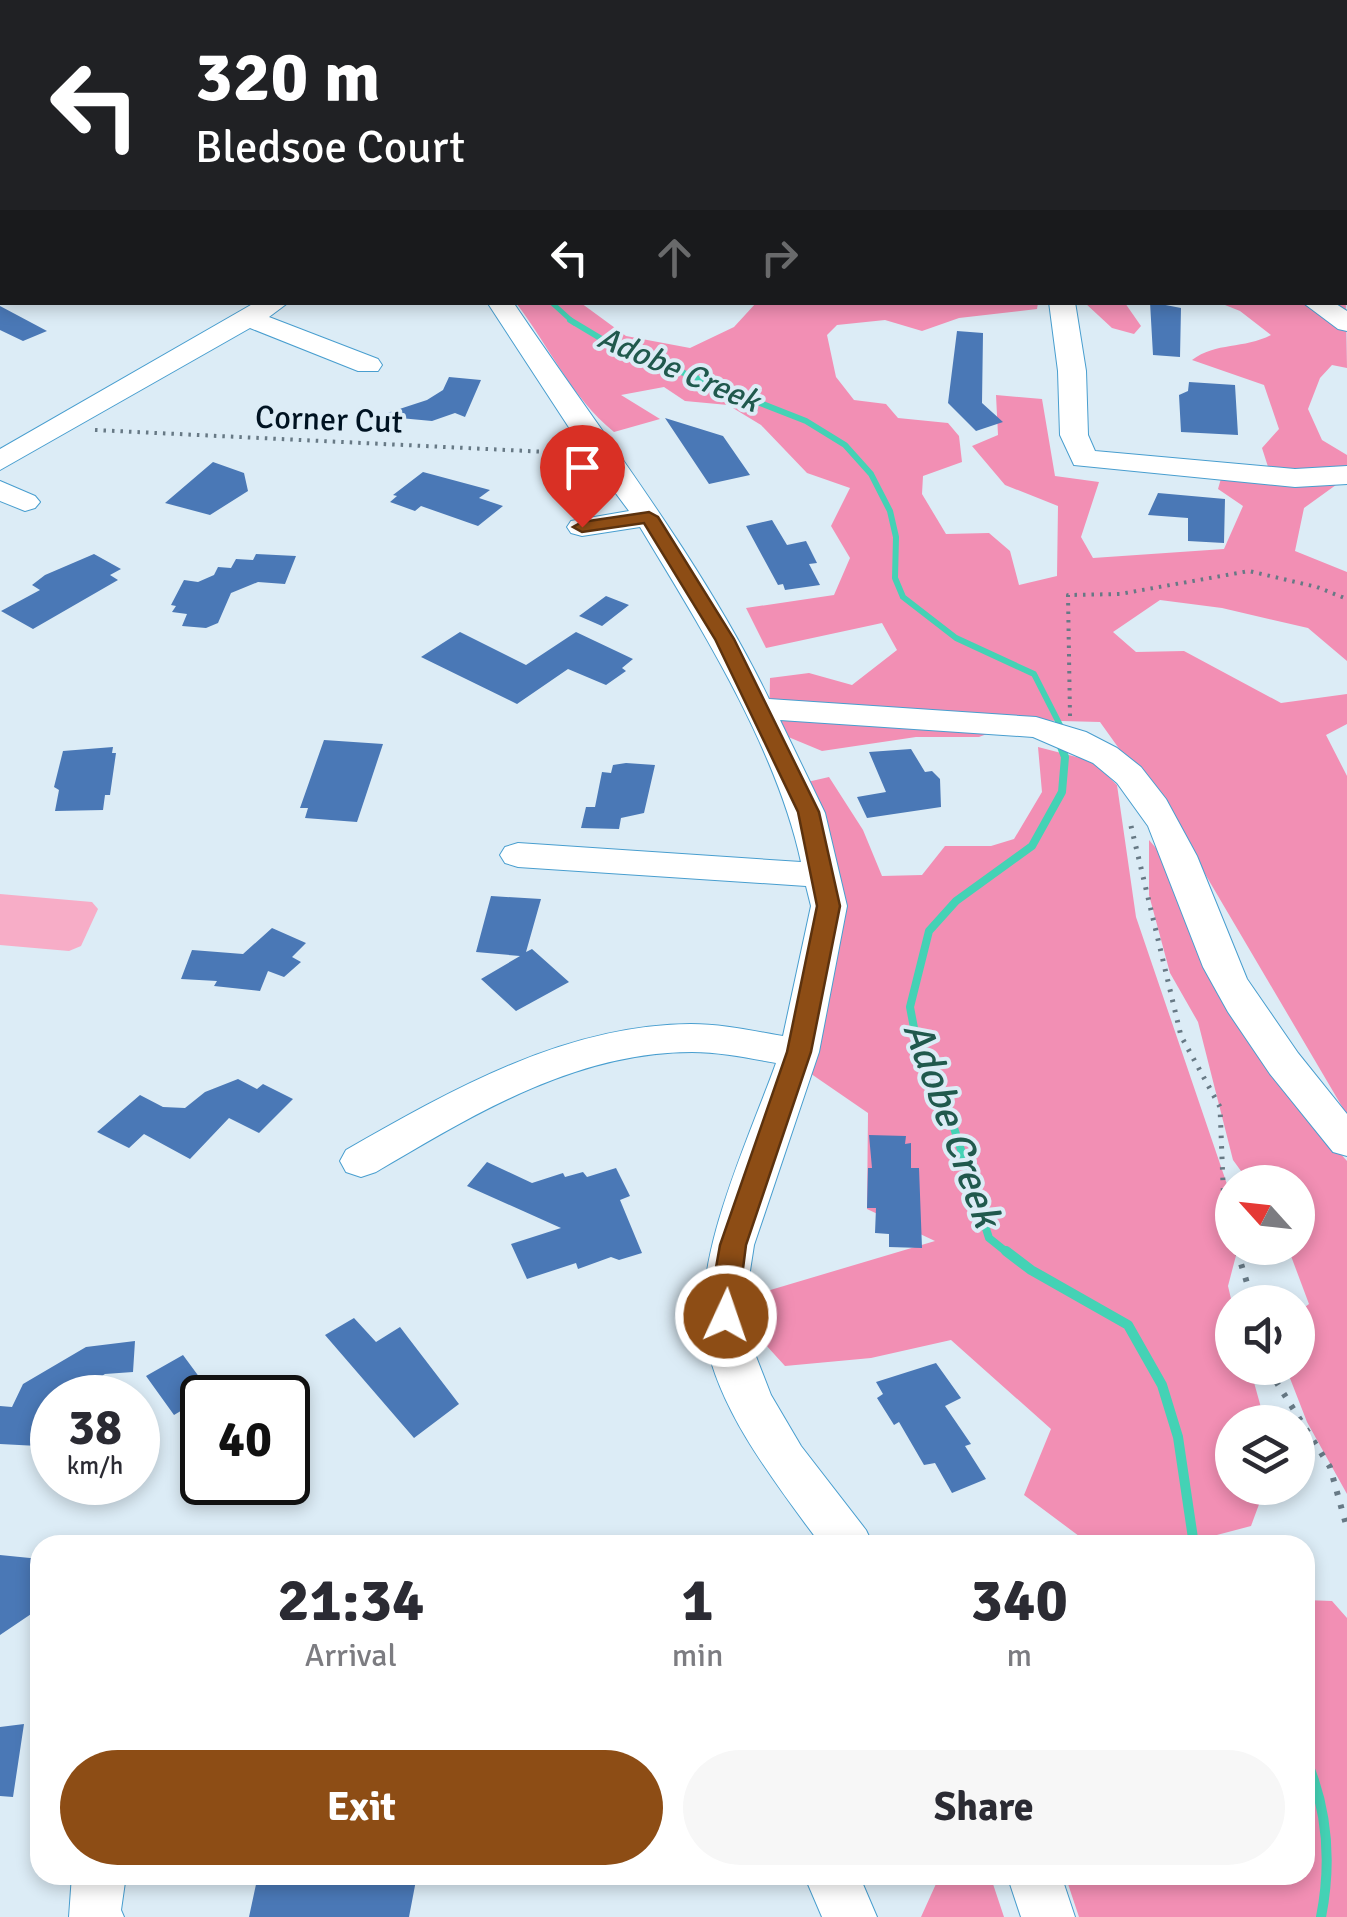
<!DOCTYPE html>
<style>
:root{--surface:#fff;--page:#f7f7f7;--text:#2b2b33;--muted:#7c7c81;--accent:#8d4d15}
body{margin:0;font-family:Signika,sans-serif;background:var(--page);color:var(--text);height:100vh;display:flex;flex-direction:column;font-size:38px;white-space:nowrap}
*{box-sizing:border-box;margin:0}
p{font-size:32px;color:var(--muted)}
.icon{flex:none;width:55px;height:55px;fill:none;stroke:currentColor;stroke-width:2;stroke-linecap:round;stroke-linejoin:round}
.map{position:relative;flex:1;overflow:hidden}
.details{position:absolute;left:30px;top:1535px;width:1285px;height:350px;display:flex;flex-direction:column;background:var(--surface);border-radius:30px;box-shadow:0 5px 15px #0003}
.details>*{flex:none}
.banner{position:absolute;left:0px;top:0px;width:1348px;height:305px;box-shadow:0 5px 15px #0003;background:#202124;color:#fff;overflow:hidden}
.needle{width:65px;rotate:297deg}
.buttons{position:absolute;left:1215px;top:1165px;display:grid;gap:20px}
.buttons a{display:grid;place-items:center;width:100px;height:100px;border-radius:50%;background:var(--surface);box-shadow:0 5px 15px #0003;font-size:50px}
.speed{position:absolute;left:30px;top:1375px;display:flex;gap:20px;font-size:50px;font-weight:700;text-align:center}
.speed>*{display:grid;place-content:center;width:130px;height:130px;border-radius:50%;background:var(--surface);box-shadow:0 5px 15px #0003;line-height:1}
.speed small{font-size:25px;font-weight:400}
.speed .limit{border:5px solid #111;border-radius:15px;background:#fff;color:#111}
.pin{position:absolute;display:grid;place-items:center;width:85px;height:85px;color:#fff;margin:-102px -42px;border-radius:50% 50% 50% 0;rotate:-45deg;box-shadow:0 0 10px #0007}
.pin .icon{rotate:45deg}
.me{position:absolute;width:110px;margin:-55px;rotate:3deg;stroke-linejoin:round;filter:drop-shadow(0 0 8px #0008)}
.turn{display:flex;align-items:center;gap:35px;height:210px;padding:0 30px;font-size:45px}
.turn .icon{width:130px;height:130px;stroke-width:2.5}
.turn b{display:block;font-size:70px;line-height:85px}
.lanes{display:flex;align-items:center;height:95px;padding:0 30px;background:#0003;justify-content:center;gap:50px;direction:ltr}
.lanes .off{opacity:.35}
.eta{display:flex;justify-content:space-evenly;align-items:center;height:170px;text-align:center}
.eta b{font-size:60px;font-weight:800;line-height:70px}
.action{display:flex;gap:20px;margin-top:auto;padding:20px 30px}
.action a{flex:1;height:115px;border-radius:60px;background:var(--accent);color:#fff;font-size:40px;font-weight:800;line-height:115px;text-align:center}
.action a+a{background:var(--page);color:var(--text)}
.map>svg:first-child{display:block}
.green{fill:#f7adc7}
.forest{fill:#f28fb4}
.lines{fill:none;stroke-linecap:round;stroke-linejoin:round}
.stream-far3{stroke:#44d2b5;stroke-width:5}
.stream-far2{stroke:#44d2b5;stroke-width:6}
.stream-far1{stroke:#44d2b5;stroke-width:8}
.stream{stroke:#44d2b5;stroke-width:10}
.building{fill:#4a78b6}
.minor-casing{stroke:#489ecf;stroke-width:2}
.path-far2{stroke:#677985;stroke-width:4;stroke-dasharray:2.5 6;stroke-linecap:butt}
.path-far1{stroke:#677985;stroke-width:5;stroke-dasharray:2.5 8;stroke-linecap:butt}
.path{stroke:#677985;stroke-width:6;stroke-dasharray:4 10;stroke-linecap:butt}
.minor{fill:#fff;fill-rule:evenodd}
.route{fill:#8d4d15;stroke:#5c320e;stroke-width:2.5}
.labels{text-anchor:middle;stroke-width:8;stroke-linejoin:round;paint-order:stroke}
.far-water-label{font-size:32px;font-style:italic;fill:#20594d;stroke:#dcecf6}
.far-street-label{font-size:32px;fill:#001322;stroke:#dcecf6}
.water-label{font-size:40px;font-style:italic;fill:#20594d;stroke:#dcecf6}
</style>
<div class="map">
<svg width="1347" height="1917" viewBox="0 0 1347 1917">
<rect width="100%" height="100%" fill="#dcecf6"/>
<path class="green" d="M 0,894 L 92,902 L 98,909 L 81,946 L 69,951 L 0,945 Z"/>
<path class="forest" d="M 1345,257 L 1347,368 L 1332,365 L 1320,378 L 1308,409 L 1322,440 L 1347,455 L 1347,477 L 1304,508 L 1295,551 L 1347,572 L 1347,661 L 1308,628 L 1222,608 L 1160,600 L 1113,632 L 1136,652 L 1184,651 L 1281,703 L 1347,694 L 1347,724 L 1326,735 L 1347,776 L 1347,1115 L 1188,845 L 1100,722 L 1023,720 L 979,737 L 916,737 L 822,751 L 769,729 L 770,678 L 809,673 L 852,685 L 897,650 L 882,623 L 766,648 L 746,608 L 834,595 L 850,558 L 831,526 L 850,488 L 807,473 L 761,425 L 728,405 L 685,401 L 664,387 L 621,395 L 660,419 L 614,432 C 570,396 550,347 516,303 L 581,303 L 626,336 L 690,348 L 734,327 L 756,303 L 1038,303 L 1037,309 L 959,318 L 922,331 L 885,320 L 837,325 L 827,335 L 836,377 L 854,400 L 886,404 L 898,418 L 948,423 L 959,436 L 962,462 L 923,476 L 922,494 L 946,534 L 989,533 L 1010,551 L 1019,585 L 1057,576 L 1058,506 L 1005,485 L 972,446 L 998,435 L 996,395 L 1042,399 L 1055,476 L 1099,482 L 1081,537 L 1093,558 L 1224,549 L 1243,506 L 1218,489 L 1222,475 L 1270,473 L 1262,448 L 1279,429 L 1264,385 L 1192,360 C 1216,342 1244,349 1271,335 L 1240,311 L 1220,303 L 1345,302 Z
M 1085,303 L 1125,303 L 1141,326 L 1134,334 L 1112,328 Z
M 1038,747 L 1092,761 L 1117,785 L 1136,917 L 1232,1199 L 1232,1248 L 1238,1248 L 1228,1286 L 1232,1303 L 1232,1368 L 1250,1368 L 1265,1422 L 1232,1422 L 1232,1488 L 1265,1488 L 1251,1526 L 1179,1545 L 1091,1545 L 1024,1495 L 1051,1429 L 951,1340 L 871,1358 L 785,1366 L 755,1333 L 767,1291 L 935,1241 L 867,1209 L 868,1113 L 804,1069 L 818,1005 L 803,783 L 829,777 L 863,830 L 882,876 L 922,875 L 945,846 L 991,846 L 1014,839 L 1042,792 Z
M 1149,840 L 1194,892 L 1308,1117 L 1347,1161 L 1347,1494 L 1307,1422 L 1286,1368 L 1298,1368 L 1298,1312 L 1309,1304 L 1288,1248 L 1298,1248 L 1298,1182 L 1249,1182 L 1233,1160 L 1198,1022 L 1170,973 L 1149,895 Z
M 1305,1600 L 1332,1601 L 1347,1618 L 1347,1917 L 1079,1917 L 1065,1875 L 1305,1875 Z
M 940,1875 L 990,1875 L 1004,1917 L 921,1917 Z"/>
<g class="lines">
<path class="stream-far3" d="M 551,302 L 574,323"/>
<path class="stream-far2" d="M 570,320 L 610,344 L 806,421 L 845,445 L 871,474 L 890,511 L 896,537 L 895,578 L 903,597 L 956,638 L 1034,674 L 1061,727"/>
<path class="stream-far1" d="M 1009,1254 L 989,1238 L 941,1087 L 914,1028 L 910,1007 L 929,931 L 956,901 L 1032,846 L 1062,792 L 1065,757 L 1060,744"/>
<path class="stream" d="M 1006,1251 L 1031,1270 L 1128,1325 L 1162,1385 L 1178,1437 L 1194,1545
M 1305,1757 C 1328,1809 1332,1861 1321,1917"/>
</g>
<path class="building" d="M 1150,302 L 1181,308 L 1180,357 L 1153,355 Z
M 0,306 L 47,331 L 23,341 L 0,330 Z
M 957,331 L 983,333 L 982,403 L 1003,422 L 976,431 L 948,403 Z
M 449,377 L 481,380 L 465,417 L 455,413 L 432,421 L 378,416 L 427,400 L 443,390 Z
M 1189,382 L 1235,385 L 1238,435 L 1181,432 L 1179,395 L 1188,391 Z
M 665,418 L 723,436 L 750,475 L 709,484 Z
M 213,462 L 244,473 L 248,491 L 210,515 L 165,503 Z
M 423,472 L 490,490 L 479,498 L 503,506 L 478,526 L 421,506 L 415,511 L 390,502 L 397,496 L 393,495 Z
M 1158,493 L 1225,499 L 1224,543 L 1188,541 L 1188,518 L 1148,515 Z
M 772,520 L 787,545 L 806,541 L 817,563 L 809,564 L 820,585 L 785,590 L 783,584 L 778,585 L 746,526 Z
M 94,554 L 121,569 L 110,575 L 118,580 L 33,629 L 1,611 L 40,590 L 32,585 L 45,575 Z
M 256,554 L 296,556 L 285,584 L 258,582 L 231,593 L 218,623 L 206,628 L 182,626 L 187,614 L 172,612 L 176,606 L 171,605 L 184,580 L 198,582 L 214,575 L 218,567 L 231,568 L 236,559 L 253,560 Z
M 606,596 L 629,605 L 602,626 L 579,616 Z
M 460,632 L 526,665 L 576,632 L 633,659 L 622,668 L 626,671 L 606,685 L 568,669 L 517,704 L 421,657 Z
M 324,740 L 383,744 L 357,822 L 305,818 L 308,808 L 300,808 Z
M 113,747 L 112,753 L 116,753 L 110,795 L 105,795 L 103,810 L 55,811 L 59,790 L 54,787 L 63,751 Z
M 911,749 L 925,772 L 932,771 L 940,779 L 941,807 L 867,818 L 857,797 L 886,792 L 869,752 Z
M 626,763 L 655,765 L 644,813 L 621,818 L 619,829 L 581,828 L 586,807 L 595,807 L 602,772 L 611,773 L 613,765 Z
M 491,896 L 541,899 L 526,952 L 532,949 L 569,982 L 516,1011 L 481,979 L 520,956 L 476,952 Z
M 272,928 L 306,943 L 292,957 L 301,962 L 284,977 L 268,971 L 260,991 L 214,986 L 217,981 L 181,979 L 192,950 L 243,954 Z
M 238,1079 L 257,1089 L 263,1084 L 293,1099 L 259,1133 L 229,1118 L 190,1159 L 144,1134 L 129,1148 L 97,1132 L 140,1095 L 163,1107 L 185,1108 L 205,1092 Z
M 869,1135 L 906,1136 L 905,1144 L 911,1143 L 911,1168 L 919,1168 L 922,1248 L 889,1247 L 889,1234 L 875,1233 L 876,1208 L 867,1208 L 868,1168 L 872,1168 Z
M 487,1162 L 532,1183 L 563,1173 L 565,1177 L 583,1172 L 587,1177 L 616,1168 L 630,1196 L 620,1200 L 642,1253 L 619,1260 L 611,1257 L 578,1269 L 576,1263 L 527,1279 L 511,1244 L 561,1228 L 467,1186 Z
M 354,1318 L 376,1342 L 400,1327 L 459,1404 L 414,1438 L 325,1335 Z
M 135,1341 L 133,1372 L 105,1374 L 67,1398 L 52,1398 L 52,1418 L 46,1439 L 41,1439 L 38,1446 L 0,1444 L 0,1406 L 12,1407 L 23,1384 L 86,1347 Z
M 183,1355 L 211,1393 L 174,1415 L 146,1376 Z
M 936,1363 L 961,1398 L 945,1406 L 971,1444 L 965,1446 L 986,1479 L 952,1493 L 935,1463 L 924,1465 L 899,1422 L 894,1425 L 877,1398 L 883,1394 L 876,1382 Z
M 0,1555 L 40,1559 L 40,1608 L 0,1635 Z
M 24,1724 L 13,1797 L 0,1796 L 0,1727 Z
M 258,1875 L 417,1875 L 409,1917 L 249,1917 Z"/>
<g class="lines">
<g class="minor-casing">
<path id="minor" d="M 84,0 L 154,0 L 153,2 Z
M 266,0 L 297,0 L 298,2 L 267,2 Z
M 0,108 L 2,108 L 2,122 L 0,122 Z
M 1345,127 L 1347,128 L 1347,142 L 1345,141 Z
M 0,136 L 2,137 L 2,152 L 0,151 Z
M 256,302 L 289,302 L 269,317 L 378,359 L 382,365 L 378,371 L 358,371 L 250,328 L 0,470 L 0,449 Z
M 487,302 L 513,302 C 601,433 700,557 769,699 L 1036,717 L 1086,732 L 1117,748 L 1141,767 L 1166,799 L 1197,856 L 1247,979 L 1298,1053 L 1347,1114 L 1347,1156 L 1333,1152 L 1270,1074 L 1228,1012 L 1203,967 L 1148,826 L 1117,783 L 1093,763 L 1033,737 L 780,720 L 825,813 L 847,906 L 819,1052 L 754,1245 L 747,1290 L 750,1341 L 771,1395 L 801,1446 L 866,1530 L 873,1545 L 821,1545 C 778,1486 720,1414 706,1341 C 690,1261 749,1139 776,1063 C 748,1058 720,1052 692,1052 C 575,1052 473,1115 376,1172 L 361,1177 L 346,1172 L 340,1161 L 346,1150 C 453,1089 565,1025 691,1024 C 722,1024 753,1031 783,1036 L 811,906 L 806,886 L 518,867 L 505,863 L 500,855 L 505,847 L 518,843 L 801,862 C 776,747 701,628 640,527 L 582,536 L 571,533 L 567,527 L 571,521 L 629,511 L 585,452 Z
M 1049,302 L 1075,302 L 1086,371 L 1088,435 L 1095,451 L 1295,469 L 1347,466 L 1347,484 L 1295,487 L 1074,465 L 1060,435 L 1058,371 Z
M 1302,302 L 1333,302 L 1347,311 L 1347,331 L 1338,329 Z
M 0,481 L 35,496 L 40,502 L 35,508 L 25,511 L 0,501 Z
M 72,1875 L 126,1875 L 121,1910 L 124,1917 L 69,1917 Z
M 804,1875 L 859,1875 L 877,1917 L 822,1917 Z
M 1007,1875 L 1061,1875 L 1075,1917 L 1021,1917 Z"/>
</g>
<path class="path-far2" d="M 95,430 L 569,453
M 1070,716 L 1068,595 L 1120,594 L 1249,571 L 1317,587 L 1347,599"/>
<path class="path-far1" d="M 1131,826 L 1181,1036 L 1220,1107 L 1224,1208 L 1232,1236
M 1236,1248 L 1238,1254"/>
<path class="path" d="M 1237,1251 L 1253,1302
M 1273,1368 L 1277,1383 L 1330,1467 L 1347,1528"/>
<use href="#minor" class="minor"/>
</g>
<path class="route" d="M 649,512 L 658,517 L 734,639 L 819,812 L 840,906 L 811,1052 L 746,1245 L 736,1324 L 726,1327 L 717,1324 L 712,1290 L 720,1245 L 787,1052 L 817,906 L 798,812 L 715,639 L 644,523 L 582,532 L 573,527 L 582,522 Z"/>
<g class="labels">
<g class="far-water-label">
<text transform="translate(679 369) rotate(23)" y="11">Adobe Creek</text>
</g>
<g class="far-street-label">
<text transform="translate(329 419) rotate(2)" y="11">Corner Cut</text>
</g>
<g class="water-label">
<text transform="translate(953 1124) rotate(70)" y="14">Adobe Creek</text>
</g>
</g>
</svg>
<div class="buttons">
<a><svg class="needle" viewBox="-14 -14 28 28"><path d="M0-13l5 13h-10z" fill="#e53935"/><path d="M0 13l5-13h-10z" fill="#7c7c81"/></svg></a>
<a><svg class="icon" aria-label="sound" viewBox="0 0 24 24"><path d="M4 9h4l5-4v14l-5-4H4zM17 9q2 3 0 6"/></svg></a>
<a><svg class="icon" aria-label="layers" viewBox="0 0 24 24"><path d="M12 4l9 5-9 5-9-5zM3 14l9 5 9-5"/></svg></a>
</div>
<div class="speed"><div>38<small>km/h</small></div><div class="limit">40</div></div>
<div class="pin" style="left:582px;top:527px;background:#d93025"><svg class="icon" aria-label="arrive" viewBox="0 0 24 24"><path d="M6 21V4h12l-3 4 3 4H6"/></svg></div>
<svg class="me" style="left:726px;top:1316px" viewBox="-20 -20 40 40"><circle r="17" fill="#8d4d15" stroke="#fff" stroke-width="3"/><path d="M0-11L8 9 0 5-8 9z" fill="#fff"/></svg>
<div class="banner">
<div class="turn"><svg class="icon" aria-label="left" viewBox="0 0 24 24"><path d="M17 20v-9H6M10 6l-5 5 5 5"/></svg><div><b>320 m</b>Bledsoe Court</div></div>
<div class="lanes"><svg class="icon" aria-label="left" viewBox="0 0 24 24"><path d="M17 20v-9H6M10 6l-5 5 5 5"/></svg><svg class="icon off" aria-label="ahead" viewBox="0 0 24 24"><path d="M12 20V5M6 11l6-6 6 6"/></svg><svg class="icon off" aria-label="right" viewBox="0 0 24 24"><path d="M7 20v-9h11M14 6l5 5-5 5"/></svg></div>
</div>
<section class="details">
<div class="eta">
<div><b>21:34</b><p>Arrival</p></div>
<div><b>1</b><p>min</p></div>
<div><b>340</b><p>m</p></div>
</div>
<div class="action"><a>Exit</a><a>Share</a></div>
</section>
</div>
